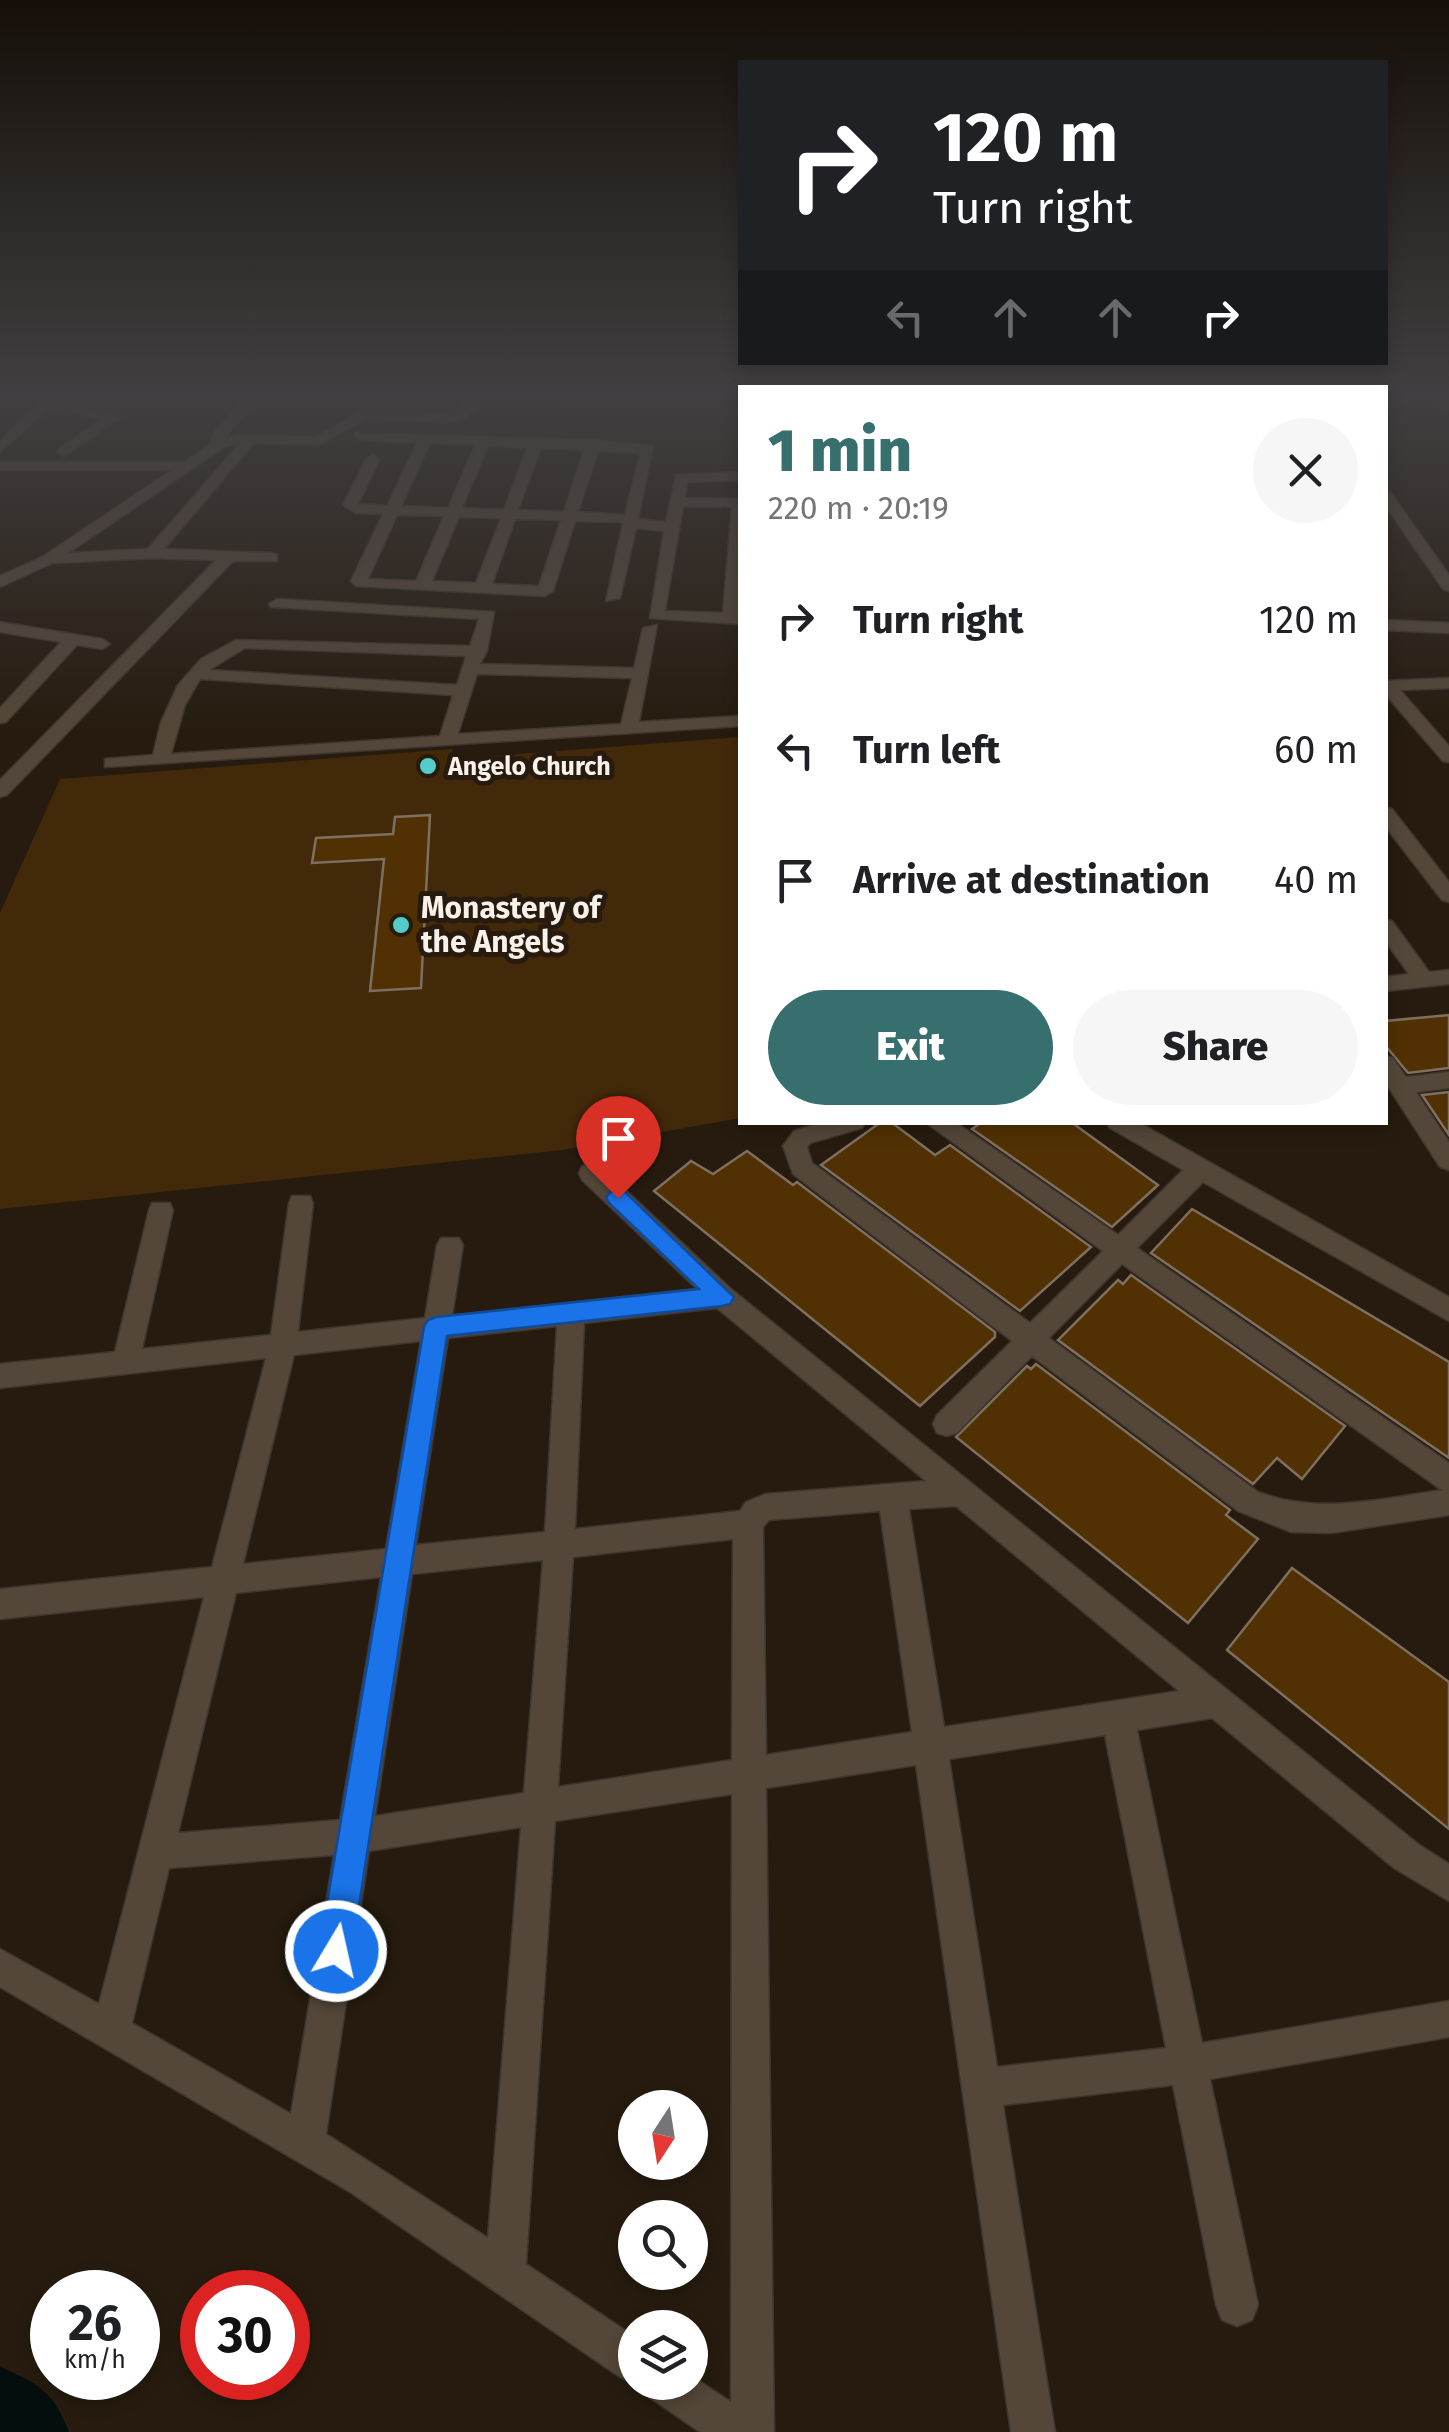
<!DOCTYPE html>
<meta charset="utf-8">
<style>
:root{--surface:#fff;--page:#f6f6f6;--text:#202124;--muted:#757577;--accent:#376e6e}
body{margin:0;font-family:"Fira Sans",sans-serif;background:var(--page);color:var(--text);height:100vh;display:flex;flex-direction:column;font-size:38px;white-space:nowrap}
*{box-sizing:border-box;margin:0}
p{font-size:32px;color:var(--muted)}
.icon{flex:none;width:55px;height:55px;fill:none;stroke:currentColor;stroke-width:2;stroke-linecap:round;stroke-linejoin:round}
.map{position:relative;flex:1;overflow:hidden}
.panel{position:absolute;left:738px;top:385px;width:650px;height:740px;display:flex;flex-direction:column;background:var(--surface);border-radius:0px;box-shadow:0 5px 15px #0003}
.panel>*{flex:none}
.top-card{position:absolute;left:738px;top:60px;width:650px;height:305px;border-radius:0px;box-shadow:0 5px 15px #0003;background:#202124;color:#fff;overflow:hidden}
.needle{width:65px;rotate:192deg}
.fabs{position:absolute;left:618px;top:2090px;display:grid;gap:20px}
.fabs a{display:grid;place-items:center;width:90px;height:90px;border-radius:50%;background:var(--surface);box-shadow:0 5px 15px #0003;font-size:50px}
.speed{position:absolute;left:30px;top:2270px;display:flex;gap:20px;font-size:50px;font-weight:700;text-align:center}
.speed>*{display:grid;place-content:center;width:130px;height:130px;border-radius:50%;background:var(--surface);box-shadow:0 5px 15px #0003;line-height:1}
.speed small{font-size:25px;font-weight:400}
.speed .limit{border:15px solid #d22;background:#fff;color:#111}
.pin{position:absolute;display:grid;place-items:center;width:85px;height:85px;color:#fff;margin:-102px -42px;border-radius:50% 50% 50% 0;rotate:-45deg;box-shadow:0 0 10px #0007}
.pin .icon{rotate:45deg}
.me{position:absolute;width:110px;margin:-55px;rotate:9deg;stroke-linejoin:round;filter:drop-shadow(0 0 8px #0008)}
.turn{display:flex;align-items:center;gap:35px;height:210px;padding:0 30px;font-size:45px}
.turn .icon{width:130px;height:130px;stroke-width:2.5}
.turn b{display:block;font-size:70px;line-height:85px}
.lanes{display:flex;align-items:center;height:95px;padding:0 30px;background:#0003;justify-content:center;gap:50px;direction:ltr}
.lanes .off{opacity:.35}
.round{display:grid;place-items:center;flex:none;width:105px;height:105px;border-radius:52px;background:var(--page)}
.head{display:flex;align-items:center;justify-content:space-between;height:170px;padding:0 30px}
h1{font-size:60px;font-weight:800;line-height:75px;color:var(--accent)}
.action{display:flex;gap:20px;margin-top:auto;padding:20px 30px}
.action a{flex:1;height:115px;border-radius:60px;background:var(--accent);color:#fff;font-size:40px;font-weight:800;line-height:115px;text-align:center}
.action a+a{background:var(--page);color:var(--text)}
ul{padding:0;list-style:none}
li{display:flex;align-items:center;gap:30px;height:130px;padding:0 30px}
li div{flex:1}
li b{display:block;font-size:38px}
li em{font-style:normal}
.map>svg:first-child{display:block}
.green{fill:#422909}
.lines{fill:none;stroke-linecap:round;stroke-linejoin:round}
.river{fill:#030e0d;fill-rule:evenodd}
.building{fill:#513104;stroke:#7e7061;stroke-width:2.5}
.street-casing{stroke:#3e352f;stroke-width:3}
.street{fill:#544739;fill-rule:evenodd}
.route{fill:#1a73e8;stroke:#114b97;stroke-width:2.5}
.poi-dot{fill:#54cdc8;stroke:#261b0e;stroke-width:4}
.labels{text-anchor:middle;stroke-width:10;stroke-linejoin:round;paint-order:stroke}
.far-poi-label{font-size:25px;font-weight:bold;fill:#faf2ea;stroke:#261b0e;text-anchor:start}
.poi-label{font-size:30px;font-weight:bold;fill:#faf2ea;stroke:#261b0e;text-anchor:start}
</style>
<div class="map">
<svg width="1449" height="2432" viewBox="0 0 1449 2432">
<rect width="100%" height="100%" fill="#261b0e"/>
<path class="green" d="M 740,737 L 740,1118 L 562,1150 L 0,1209 L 0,913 L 60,779 L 452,749 L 454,759 Z"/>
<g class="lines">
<path class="river" d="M 0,2367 C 40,2384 53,2392 69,2432 L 0,2432 Z"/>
</g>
<path class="building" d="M 430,815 L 421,988 L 370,991 L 384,859 L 312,863 L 316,838 L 393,834 L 395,817 Z
M 1449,1015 L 1449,1068 L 1408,1073 L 1385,1045 L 1385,1021 Z
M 1449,1092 L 1449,1135 L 1422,1095 Z
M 881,1122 L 891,1122 L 935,1155 L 950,1145 L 1091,1247 L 1020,1311 L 821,1165 Z
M 982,1122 L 1071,1122 L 1158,1185 L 1112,1227 L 972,1129 Z
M 747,1151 L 793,1185 L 797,1182 L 995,1332 L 995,1337 L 920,1406 L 654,1191 L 691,1161 L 713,1174 Z
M 1192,1209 L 1449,1362 L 1449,1458 L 1151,1253 Z
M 1131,1275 L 1345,1426 L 1302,1479 L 1277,1458 L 1253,1484 L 1058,1340 L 1118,1280 L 1123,1284 Z
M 1036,1364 L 1230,1510 L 1226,1515 L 1258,1539 L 1188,1623 L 956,1437 L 1027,1366 L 1031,1369 Z
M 1292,1568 L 1449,1682 L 1449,1829 L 1227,1650 Z"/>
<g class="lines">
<g class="street-casing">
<path id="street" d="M 49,394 L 62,394 L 56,401 L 120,418 L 64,456 L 57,452 L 59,449 L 102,419 L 49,408 L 0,452 L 0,441 Z
M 249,394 L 262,394 L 225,438 L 242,435 L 316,437 L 361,411 L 448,415 L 456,412 L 473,394 L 578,394 L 547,403 L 481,400 L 466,418 L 449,423 L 364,419 L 319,445 L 254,443 L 164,549 L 272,553 L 277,555 L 277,561 L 233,561 L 7,795 L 0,797 L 0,780 L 216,560 L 152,558 L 52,563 L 0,587 L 0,576 L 44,556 L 172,470 L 0,470 L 0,462 L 185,462 L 210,445 L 214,432 ZM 240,443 L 148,549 L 68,553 L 226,446 Z
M 1385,394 L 1449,400 L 1449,408 L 1385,398 Z
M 356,433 L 593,440 L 653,446 L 638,519 L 666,522 L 676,475 L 740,472 L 740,480 L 687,482 L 685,498 L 740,499 L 740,624 L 650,618 L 664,531 L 636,528 L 620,598 L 606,601 L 623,523 L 619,522 L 575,521 L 553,591 L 545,596 L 356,586 L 351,581 L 383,514 L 356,513 L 343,505 L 366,459 L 373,455 L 380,459 L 358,504 L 387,506 L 417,443 L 361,440 L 354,436 ZM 430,443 L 475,445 L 448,508 L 401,506 ZM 488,446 L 527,448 L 504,510 L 462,508 ZM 541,448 L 584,450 L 564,512 L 518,510 ZM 598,451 L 640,453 L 625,515 L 578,512 ZM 683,506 L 732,507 L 723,613 L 665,611 ZM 397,515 L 444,516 L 416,581 L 368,579 ZM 459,517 L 501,518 L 476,583 L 432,581 ZM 515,519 L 561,520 L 539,586 L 492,584 Z
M 1385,491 L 1390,492 L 1449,575 L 1449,591 L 1443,589 L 1385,505 Z
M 277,599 L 494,612 L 487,651 L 480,664 L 634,668 L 643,628 L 657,625 L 639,722 L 740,716 L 740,726 L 105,767 L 105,759 L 153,755 L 161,722 L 178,685 L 201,659 L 236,640 L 470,646 L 479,619 L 271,607 L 269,604 ZM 245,648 L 466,656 L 457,685 L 209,670 ZM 477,674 L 632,678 L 621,724 L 458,734 ZM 200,679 L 453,695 L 440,736 L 171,754 L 185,705 Z
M 1385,620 L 1449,623 L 1449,633 L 1385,630 Z
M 0,622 L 102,639 L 110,644 L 102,649 L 77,645 L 6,722 L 0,723 L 0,708 L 61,642 L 0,632 Z
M 1449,678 L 1449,688 L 1400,690 L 1449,746 L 1449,762 L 1443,761 L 1385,694 L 1385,681 Z
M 1385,807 L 1392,809 L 1449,882 L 1449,902 L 1442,900 L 1385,826 Z
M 1385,919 L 1392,921 L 1429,972 L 1449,970 L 1449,984 L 1385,991 L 1385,977 L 1409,974 L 1385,941 Z
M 1385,1056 L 1393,1058 L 1406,1077 L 1449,1072 L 1449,1088 L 1416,1092 L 1449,1142 L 1449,1170 L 1440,1167 L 1385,1082 Z
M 822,1122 L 866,1122 L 862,1128 L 810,1143 L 807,1147 L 812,1163 L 1030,1323 L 1103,1251 L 925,1122 L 955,1122 L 1118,1235 L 1183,1170 L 1110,1128 L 1106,1122 L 1138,1122 L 1449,1297 L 1449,1321 L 1203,1182 L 1137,1248 L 1449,1463 L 1449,1515 L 1331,1533 L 1291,1532 L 1238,1511 L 1032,1356 L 957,1433 L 947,1436 L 937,1433 L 933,1424 L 937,1415 L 1012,1341 L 793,1174 L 783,1146 L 794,1131 ZM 1122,1264 L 1439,1488 L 1443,1490 C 1379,1499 1320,1515 1258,1492 L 1049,1338 Z
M 591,1164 L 600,1166 L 731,1289 L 1418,1844 L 1449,1864 L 1449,1901 L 1394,1868 L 1212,1718 L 1137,1730 L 1202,2043 L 1449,2001 L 1449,2037 L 1210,2079 L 1258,2305 L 1252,2320 L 1237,2326 L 1222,2320 L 1216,2305 L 1173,2085 L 1003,2105 L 1055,2432 L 1011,2432 L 916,1765 L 766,1788 L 774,2432 L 700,2432 L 649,2397 L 643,2382 L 690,2382 L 690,2375 L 731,2402 L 732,1794 L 555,1821 L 526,2264 L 635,2337 L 635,2383 L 620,2377 L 350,2192 L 0,1987 L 0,1949 L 99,2004 L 204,1597 L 0,1619 L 0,1589 L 212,1567 L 266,1358 L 0,1388 L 0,1364 L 115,1352 L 149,1210 L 152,1203 L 170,1203 L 173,1210 L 142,1349 L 271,1335 L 289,1203 L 292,1196 L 310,1196 L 313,1203 L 298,1332 L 425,1318 L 437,1245 L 441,1238 L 459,1238 L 463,1245 L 452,1316 L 697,1289 L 582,1180 L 579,1173 L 582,1166 ZM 717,1308 L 926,1481 L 766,1494 L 746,1502 L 740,1511 L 575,1529 L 584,1323 ZM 557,1326 L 545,1532 L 416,1545 L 448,1338 ZM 421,1341 L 386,1549 L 243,1564 L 294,1355 ZM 956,1506 L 1179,1691 L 944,1727 L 909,1509 ZM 880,1511 L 912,1732 L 766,1755 L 763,1527 L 769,1520 ZM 733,1539 L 732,1760 L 558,1787 L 573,1557 ZM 543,1560 L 524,1793 L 375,1816 L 412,1574 ZM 381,1577 L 340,1820 L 178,1833 L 236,1593 ZM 1105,1735 L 1166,2048 L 997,2067 L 949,1759 ZM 521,1827 L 488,2238 L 326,2134 L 369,1851 ZM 334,1855 L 291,2114 L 132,2023 L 169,1868 Z"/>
</g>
<use href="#street" class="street"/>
</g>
<linearGradient id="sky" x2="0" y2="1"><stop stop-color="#150f08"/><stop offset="0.54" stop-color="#413f41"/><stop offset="1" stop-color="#413f41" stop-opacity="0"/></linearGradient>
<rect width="1449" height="734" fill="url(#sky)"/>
<path class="route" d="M 618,1189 L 625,1192 L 734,1297 L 730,1304 L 722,1306 L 447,1336 L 352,1951 L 347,1963 L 336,1967 L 324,1963 L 319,1951 L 424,1327 L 428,1320 L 436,1317 L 699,1289 L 610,1204 L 606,1198 L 610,1192 Z"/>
<g class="poi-dot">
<circle cx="428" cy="766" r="10"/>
<circle cx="401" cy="925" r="10"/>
</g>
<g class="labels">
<g class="far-poi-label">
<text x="448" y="775">Angelo Church</text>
</g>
<g class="poi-label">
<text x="421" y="918">Monastery of<tspan x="421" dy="34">the Angels</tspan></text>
</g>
</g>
</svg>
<div class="fabs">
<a><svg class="needle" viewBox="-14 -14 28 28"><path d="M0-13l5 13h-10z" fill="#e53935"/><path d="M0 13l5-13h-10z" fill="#757577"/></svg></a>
<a><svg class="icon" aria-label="search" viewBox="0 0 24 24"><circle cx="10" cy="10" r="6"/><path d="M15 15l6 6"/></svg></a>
<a><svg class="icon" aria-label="layers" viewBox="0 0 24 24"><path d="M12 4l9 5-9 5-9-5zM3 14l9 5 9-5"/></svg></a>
</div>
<div class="speed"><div>26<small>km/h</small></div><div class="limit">30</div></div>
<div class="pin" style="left:618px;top:1198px;background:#d93025"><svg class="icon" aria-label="arrive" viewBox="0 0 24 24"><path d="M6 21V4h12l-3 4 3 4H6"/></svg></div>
<svg class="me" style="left:336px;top:1951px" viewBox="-20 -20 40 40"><circle r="17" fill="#1a73e8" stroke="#fff" stroke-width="3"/><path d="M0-11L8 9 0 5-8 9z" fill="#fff"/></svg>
<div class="top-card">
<div class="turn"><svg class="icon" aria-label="right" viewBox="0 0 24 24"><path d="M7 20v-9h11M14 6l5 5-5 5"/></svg><div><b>120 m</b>Turn right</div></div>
<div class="lanes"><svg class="icon off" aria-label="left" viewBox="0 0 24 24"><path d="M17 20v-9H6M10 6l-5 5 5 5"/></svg><svg class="icon off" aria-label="ahead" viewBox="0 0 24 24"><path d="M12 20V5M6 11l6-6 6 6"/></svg><svg class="icon off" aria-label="ahead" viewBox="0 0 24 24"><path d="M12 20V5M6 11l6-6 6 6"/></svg><svg class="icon" aria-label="right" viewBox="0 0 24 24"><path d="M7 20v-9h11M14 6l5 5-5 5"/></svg></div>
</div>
<section class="panel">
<div class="head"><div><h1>1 min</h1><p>220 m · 20:19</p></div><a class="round"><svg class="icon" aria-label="close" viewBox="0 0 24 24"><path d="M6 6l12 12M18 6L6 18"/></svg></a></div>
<ul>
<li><svg class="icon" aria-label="right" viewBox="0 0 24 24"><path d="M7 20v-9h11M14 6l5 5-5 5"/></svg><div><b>Turn right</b></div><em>120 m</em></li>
<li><svg class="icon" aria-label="left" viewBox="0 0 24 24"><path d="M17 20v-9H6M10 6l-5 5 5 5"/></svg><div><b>Turn left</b></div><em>60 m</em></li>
<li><svg class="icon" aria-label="arrive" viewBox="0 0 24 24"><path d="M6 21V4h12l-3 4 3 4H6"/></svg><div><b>Arrive at destination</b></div><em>40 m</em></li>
</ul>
<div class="action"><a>Exit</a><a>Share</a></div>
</section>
</div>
